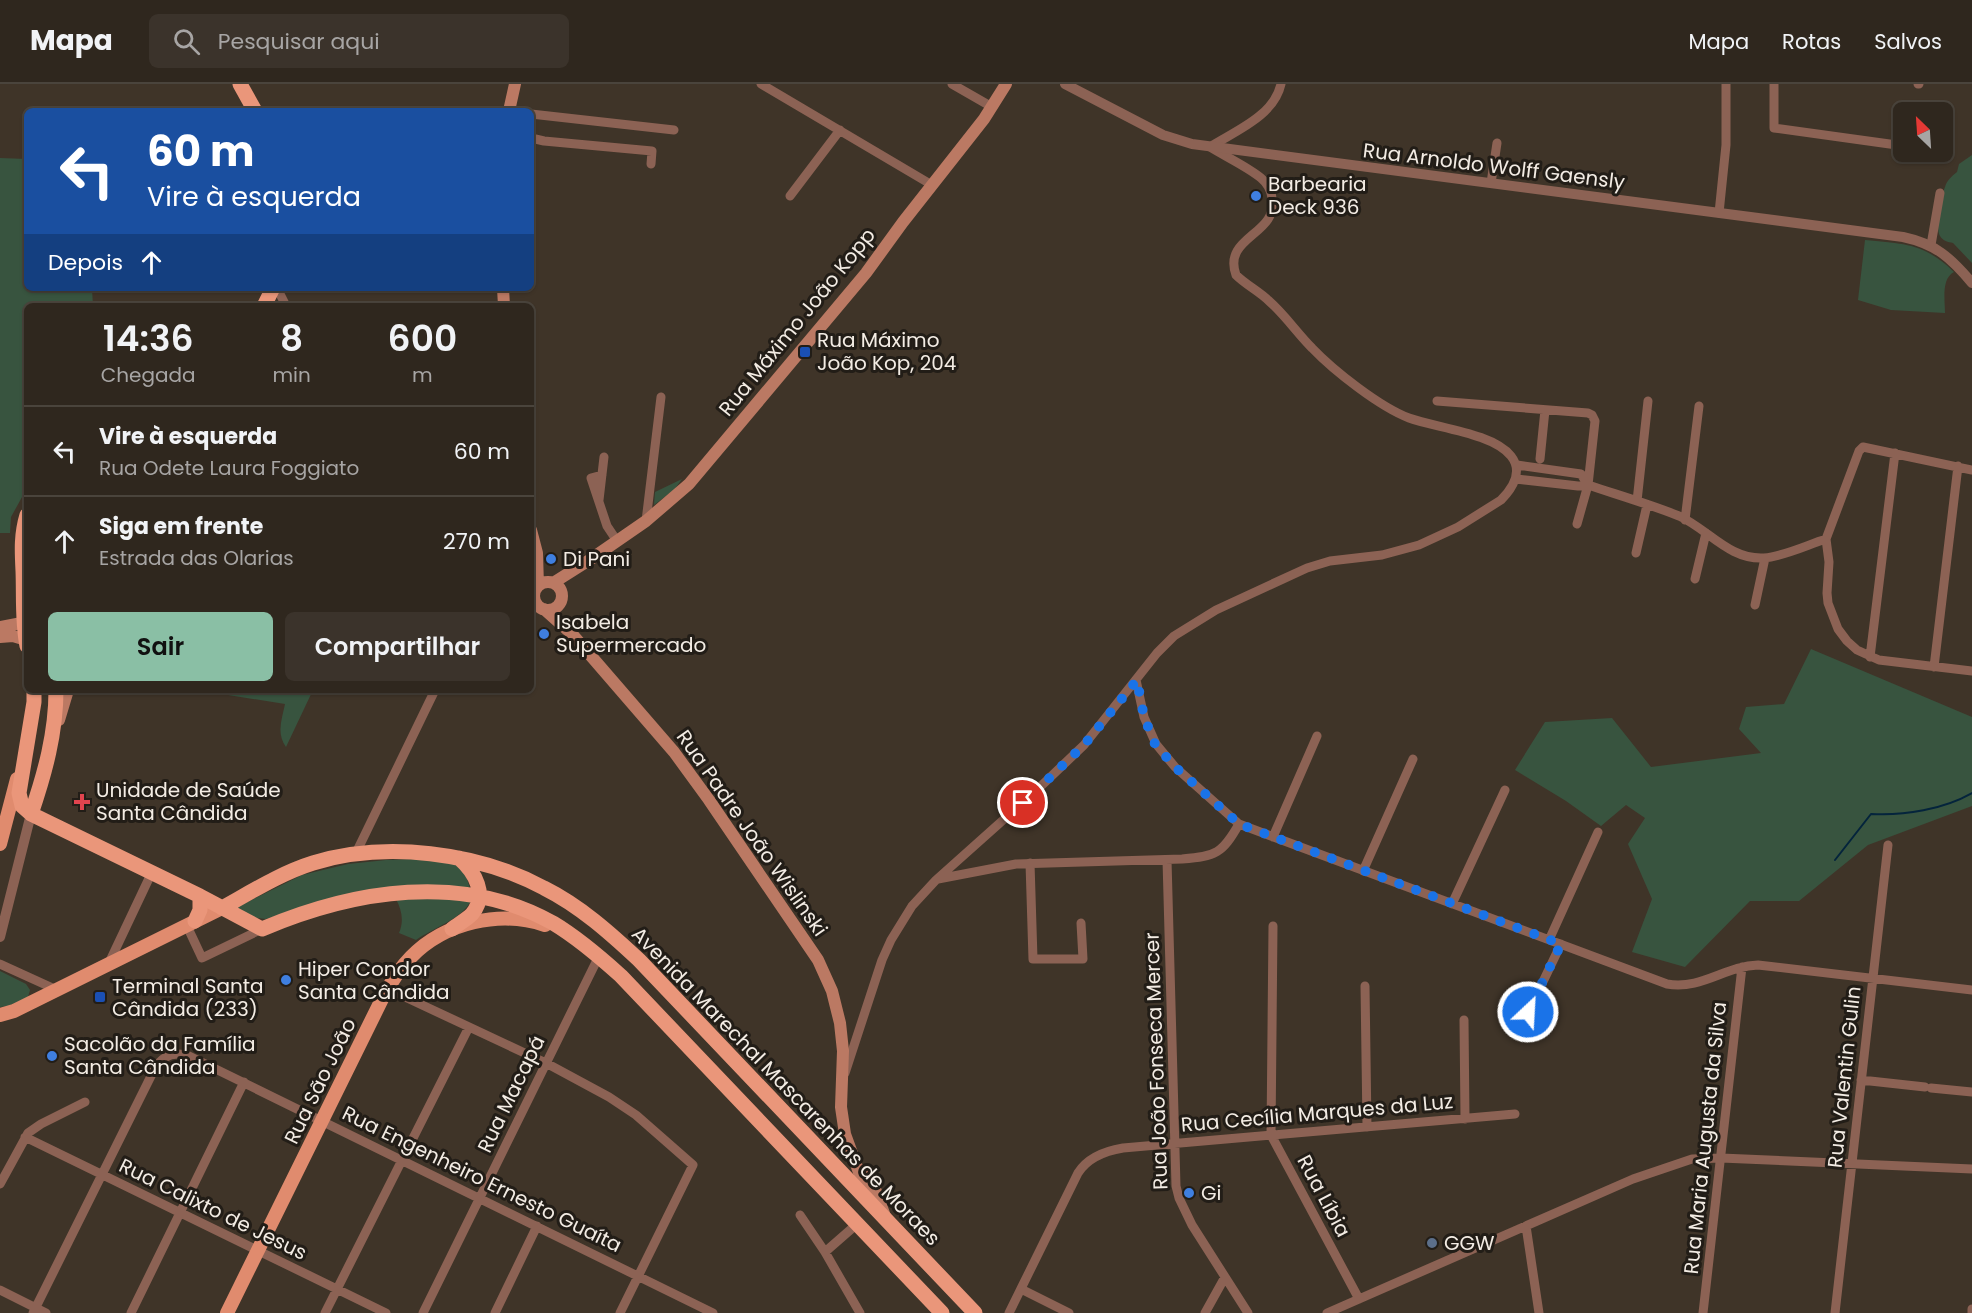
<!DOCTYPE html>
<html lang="pt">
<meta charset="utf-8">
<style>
:root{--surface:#2f271e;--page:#3b332b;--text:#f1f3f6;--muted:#a7a5a4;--line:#4a443c;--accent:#8abfa5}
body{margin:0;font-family:Poppins,sans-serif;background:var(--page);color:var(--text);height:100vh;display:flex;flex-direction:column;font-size:22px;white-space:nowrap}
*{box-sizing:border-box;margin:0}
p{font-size:20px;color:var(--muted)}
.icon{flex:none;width:33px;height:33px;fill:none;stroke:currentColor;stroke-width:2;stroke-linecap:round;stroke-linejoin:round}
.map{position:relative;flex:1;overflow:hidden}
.details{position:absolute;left:24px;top:219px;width:510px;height:390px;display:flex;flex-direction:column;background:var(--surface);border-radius:9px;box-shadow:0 2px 4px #0004,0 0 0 2px var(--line)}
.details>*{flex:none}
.guide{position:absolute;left:24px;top:24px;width:510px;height:183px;border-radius:9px;box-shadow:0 2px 4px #0004,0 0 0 2px var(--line);background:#1a4fa0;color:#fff;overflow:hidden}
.needle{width:39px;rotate:335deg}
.tools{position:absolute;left:1893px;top:18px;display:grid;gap:12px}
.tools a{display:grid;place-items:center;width:60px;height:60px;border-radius:9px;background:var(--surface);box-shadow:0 2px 4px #0004,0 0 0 2px var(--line);font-size:30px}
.pin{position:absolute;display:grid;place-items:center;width:51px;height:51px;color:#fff;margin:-26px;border:3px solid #fff;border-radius:50%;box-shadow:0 2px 6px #0007}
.me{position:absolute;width:66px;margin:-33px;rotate:25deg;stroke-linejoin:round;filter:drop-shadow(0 0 4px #0008)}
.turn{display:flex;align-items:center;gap:21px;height:126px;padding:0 24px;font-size:27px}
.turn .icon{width:78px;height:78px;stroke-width:2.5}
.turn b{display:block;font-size:42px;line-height:51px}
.then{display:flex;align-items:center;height:57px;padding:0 24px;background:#0003;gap:12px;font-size:22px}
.eta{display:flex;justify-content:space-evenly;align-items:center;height:102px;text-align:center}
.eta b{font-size:36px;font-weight:600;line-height:42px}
.action{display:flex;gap:12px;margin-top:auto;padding:12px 24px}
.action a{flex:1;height:69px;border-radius:9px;background:var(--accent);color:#111;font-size:24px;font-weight:600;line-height:69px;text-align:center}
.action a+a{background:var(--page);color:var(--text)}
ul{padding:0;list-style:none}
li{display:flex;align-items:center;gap:18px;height:90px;padding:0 24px;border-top:2px solid var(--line)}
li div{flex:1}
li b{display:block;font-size:22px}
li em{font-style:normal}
header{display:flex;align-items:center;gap:36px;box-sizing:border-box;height:84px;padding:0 30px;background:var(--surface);border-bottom:2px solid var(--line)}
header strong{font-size:28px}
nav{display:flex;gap:33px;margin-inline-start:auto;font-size:21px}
.search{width:420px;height:54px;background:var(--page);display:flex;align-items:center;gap:15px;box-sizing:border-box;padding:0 21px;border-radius:9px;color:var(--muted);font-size:22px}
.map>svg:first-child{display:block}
.green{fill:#38543f}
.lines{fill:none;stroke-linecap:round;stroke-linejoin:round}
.stream{stroke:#04243c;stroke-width:2}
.minor{stroke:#8c6254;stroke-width:9}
.tertiary{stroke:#8c6254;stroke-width:10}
.secondary{stroke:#bb7963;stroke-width:12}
.primary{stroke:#e08b6e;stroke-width:14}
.trunk{stroke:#ea967a;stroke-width:15}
.route{stroke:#1a73e8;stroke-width:10;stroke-dasharray:0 18}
.shop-dot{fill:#3f7fe0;stroke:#221d17;stroke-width:2}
.transit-dot{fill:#1a4fb4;stroke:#221d17;stroke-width:2}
.health-dot{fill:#e0444e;stroke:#221d17;stroke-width:2}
.service-dot{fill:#5c6f8a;stroke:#221d17;stroke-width:2}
.labels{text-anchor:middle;stroke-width:6;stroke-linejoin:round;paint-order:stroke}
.street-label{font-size:20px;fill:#f3ece4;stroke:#221d17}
.poi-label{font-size:20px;fill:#f3ece4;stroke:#221d17;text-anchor:start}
</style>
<header>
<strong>Mapa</strong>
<div class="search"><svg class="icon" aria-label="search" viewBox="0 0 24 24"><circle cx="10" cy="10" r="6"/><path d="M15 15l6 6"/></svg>Pesquisar aqui</div>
<nav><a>Mapa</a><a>Rotas</a><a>Salvos</a></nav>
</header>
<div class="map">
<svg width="1972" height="1229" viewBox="0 0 1972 1229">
<rect width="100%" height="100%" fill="#3f3428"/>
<path class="green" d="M 1972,71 L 1972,179 L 1953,159 C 1948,158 1943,157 1940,152 C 1935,145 1941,112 1945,103 C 1947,96 1952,92 1957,88 L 1959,80 Z
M 0,74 L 27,75 L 27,204 L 92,204 L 93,222 L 27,222 L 27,404 L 11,433 L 10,449 L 0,449 Z
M 1865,156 C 1905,160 1924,159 1954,188 C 1941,195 1945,216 1945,229 L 1891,226 L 1858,216 Z
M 682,395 L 674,406 L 654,421 L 655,408 Z
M 1811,565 L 1972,633 L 1972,722 L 1868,761 L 1799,817 L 1750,817 L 1685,883 L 1632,868 L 1652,815 L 1628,760 L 1645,734 L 1626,721 L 1601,742 L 1566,717 L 1515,686 L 1545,638 L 1612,634 L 1651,683 L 1761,669 L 1739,645 L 1746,623 L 1784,620 Z
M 223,606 L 313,606 L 286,663 C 276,649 282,635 285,620 L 228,611 Z
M 386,776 C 404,776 447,771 460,784 C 466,790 468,797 470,805 L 332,814 L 266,835 L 257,834 L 233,825 L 302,791 L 348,780 Z
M 424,814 L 471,816 C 464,834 433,844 416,856 L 399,849 C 404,837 402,827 396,815 Z
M 0,887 L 26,900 L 30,906 L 28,913 L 9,922 L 0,923 Z"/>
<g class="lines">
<path class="stream" d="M 1835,776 L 1871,730 C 1904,732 1944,725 1972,709"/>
<path class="minor" d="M 761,0 L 932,101
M 952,0 L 992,23
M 1774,0 L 1774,44 L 1904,62
M 1918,0 L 1919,0
M 531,30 L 674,46
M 531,54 L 544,57 L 652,67 L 651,80
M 1491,99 L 1497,59
M 790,112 L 840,46
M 1719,129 L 1726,61 L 1726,0
M 1931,161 L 1940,109
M 277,204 L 286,222
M 1437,317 L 1588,329 L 1592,331 L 1595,337 L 1588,401 L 1577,440
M 1540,375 L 1545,326
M 1517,381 L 1581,390 L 1588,401
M 1972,386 L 1863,363 L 1859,367 L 1826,455 L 1829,478 L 1827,509 L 1828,519 L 1838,545 L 1847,557 L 1857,566 L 1879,576 L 1972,587
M 602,391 L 591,394 L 607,442 L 617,457
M 1516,395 L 1578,402 L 1588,401 C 1618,411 1649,420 1679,432 C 1708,445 1729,476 1764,474 C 1785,472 1807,461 1826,455
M 599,416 L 604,373
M 1637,417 L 1648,317
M 1685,436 L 1699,322
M 646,437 L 661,313
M 1636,469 L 1647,421
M 1695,495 L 1706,449
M 1755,521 L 1765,474
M 1870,573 L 1895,369
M 1934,583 L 1958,382
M 1136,596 L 1144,633 L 1156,660 L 1175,683 L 1239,740 L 1667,900 C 1702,906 1725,882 1758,881 L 1972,906
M 1273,753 L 1317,652
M 355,771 L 435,606
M 1167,776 L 1176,1102 L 1179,1114 L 1192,1141 L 1248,1229
M 1030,779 L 1033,875 L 1083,875 L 1081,839
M 1363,787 L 1413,675
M 938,795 L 1016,780 L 1182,775 C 1216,772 1222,770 1239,740
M 1452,820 L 1505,706
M 187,842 L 202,874 L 262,845
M 1273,842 L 1271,1051 L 1359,1215
M 1549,856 L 1598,748
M 0,880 L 57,906
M 108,881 L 152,788
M 1365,902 L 1367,1043
M 388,905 L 546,979 L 609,1013 L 636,1031 L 693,1081 L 620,1229
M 1517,924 L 1539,933
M 1528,929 L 1561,860
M 1464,936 L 1465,1035
M 845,989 L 882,876 L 891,856 L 912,822 L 936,796 L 1040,703 L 1084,661 L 1157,569 L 1174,552 L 1216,526 L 1307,484 L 1330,477 L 1382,471 L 1419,461 L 1458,443 L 1501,416 C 1513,404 1523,387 1511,372 C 1493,349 1437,344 1409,334 C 1380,323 1334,287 1312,264 C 1297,249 1285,231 1269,217 C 1259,207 1246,201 1236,191 C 1222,152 1279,151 1272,114 C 1271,106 1267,99 1261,94 C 1246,82 1226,73 1210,63 C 1235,47 1274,32 1281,0
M 1861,996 L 1925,1003
M 1931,1004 L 1972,1008
M 25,1053 L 386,1229
M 0,1100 L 28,1049 L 41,1040 L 85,1018
M 800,1131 L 825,1168
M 857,1140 L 825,1168 L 860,1229
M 1526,1142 L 1539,1229
M 1021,1205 L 1069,1229
M 0,1206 L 46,1229
M 33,1229 L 155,984 C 163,971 175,967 189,972 L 713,1229
M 131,1229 L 244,998
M 325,1229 L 469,943
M 423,1229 L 599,872
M 495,1229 L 537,1142
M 1009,1229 L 1078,1089 C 1088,1073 1105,1067 1123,1064 L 1515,1030
M 1205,1229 L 1225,1193
M 1327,1229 L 1633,1095 L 1692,1075 L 1721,1074 L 1972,1085
M 1703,1229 L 1742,883
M 1835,1229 L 1888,761
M 1972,1229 L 1972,1225"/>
<path class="tertiary" d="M 1065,0 L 1163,51 L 1192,60 L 1903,153 C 1936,160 1951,174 1972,199
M 0,853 L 31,730"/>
<path class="secondary" d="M 509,27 L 515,0
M 503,204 L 504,222
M 531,446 L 537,469 L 538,502
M534 512a14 14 0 1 1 28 0a14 14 0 1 1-28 0Z
M 553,499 L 591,475 L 646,437 L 689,400 L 866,189 L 903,138 L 984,35 L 1006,0
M 544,525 L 572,550 L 674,668 L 709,716 L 818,876 L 832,907 L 840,939 L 843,967 L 841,1023 L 845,1050 L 869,1116
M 0,543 L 27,538
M 0,553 L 13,552 L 26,556
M 59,636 L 68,606
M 863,1086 L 874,1102 L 886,1135"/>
<path class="primary" d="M 0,760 L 17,695
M 0,931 L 14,927 L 222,824
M 227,1229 L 382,915 C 390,900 399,885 411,873 C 445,838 500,826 545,841"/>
<path class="trunk" d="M 240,0 L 255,27
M 264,222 L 273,204
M 27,431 C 21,451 22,467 23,487 C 24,512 22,537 27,562
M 34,606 L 34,618 L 19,709 L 22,722 L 31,730 L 200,812 L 262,845 C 354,806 462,788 553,839 C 578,854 600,873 621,892 L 942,1229
M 31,730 C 45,689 56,649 56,606
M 222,824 C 251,808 281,789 313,779 C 385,757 477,768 544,804 C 580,822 610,849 639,876 L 975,1229
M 195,837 L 200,826 L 200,812
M 452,845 C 458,840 466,836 472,830 C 488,811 475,788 459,774"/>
</g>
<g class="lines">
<path class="route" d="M 1023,719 L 1084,661 L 1137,596 L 1144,633 L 1155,660 L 1175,683 L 1239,740 L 1561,860 L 1528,928"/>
</g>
<g class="shop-dot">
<circle cx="1256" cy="112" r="6"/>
<circle cx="551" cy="475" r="6"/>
<circle cx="544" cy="550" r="6"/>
<circle cx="286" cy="896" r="6"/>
<circle cx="52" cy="972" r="6"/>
<circle cx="1189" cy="1109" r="6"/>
</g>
<g class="transit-dot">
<rect x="799" y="262" width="12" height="12" rx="3"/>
<rect x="94" y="907" width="12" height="12" rx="3"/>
</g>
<path class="health-dot" d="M79 709h6v6h6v6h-6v6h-6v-6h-6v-6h6z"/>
<circle class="service-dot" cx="1432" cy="1159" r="6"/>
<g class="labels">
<g class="street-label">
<text transform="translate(1494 82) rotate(7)" y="7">Rua Arnoldo Wolff Gaensly</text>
<text transform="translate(797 238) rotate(-51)" y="7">Rua Máximo João Kopp</text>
<text transform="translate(752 749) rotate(55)" y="7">Rua Padre João Wislinski</text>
<text transform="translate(1156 977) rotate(-92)" y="7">Rua João Fonseca Mercer</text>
<text transform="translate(1844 993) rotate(-84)" y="7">Rua Valentin Gulin</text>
<text transform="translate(320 997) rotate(-64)" y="7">Rua São João</text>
<text transform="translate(786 1002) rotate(46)" y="7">Avenida Marechal Mascarenhas de Moraes</text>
<text transform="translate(511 1010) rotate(-64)" y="7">Rua Macapá</text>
<text transform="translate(1317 1029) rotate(-5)" y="7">Rua Cecília Marques da Luz</text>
<text transform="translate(1705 1054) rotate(-84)" y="7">Rua Maria Augusta da Silva</text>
<text transform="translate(482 1095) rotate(26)" y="7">Rua Engenheiro Ernesto Guaíta</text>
<text transform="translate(1324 1112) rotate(62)" y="7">Rua Líbia</text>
<text transform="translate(213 1125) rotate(26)" y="7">Rua Calixto de Jesus</text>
</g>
<g class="poi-label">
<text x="1268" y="107">Barbearia<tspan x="1268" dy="23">Deck 936</tspan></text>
<text x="817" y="263">Rua Máximo<tspan x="817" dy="23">João Kop, 204</tspan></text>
<text x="563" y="482">Di Pani</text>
<text x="556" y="545">Isabela<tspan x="556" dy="23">Supermercado</tspan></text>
<text x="96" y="713">Unidade de Saúde<tspan x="96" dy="23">Santa Cândida</tspan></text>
<text x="298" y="892">Hiper Condor<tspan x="298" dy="23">Santa Cândida</tspan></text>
<text x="112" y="909">Terminal Santa<tspan x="112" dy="23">Cândida (233)</tspan></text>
<text x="64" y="967">Sacolão da Família<tspan x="64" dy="23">Santa Cândida</tspan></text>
<text x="1201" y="1116">Gi</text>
<text x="1444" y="1166">GGW</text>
</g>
</g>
</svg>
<div class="tools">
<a><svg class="needle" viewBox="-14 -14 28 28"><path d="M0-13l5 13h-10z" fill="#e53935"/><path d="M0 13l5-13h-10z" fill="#a7a5a4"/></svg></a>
</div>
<div class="pin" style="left:1023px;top:719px;background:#d93025"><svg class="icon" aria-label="arrive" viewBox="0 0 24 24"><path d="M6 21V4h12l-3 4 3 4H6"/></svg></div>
<svg class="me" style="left:1528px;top:928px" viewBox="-20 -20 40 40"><circle r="17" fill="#1a73e8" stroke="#fff" stroke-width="3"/><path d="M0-11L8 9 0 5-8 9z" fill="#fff"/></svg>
<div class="guide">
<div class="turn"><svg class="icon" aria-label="left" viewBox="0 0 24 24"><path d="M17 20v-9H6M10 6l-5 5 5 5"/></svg><div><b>60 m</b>Vire à esquerda</div></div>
<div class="then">Depois<svg class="icon" aria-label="ahead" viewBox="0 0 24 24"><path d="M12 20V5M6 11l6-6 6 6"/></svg></div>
</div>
<section class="details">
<div class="eta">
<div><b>14:36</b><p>Chegada</p></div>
<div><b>8</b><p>min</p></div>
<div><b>600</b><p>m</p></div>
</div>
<ul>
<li><svg class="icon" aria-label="left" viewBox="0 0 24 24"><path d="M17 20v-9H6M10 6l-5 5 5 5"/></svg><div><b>Vire à esquerda</b><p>Rua Odete Laura Foggiato</p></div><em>60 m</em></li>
<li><svg class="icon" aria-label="ahead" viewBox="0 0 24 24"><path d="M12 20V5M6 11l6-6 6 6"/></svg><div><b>Siga em frente</b><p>Estrada das Olarias</p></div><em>270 m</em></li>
</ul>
<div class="action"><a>Sair</a><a>Compartilhar</a></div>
</section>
</div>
